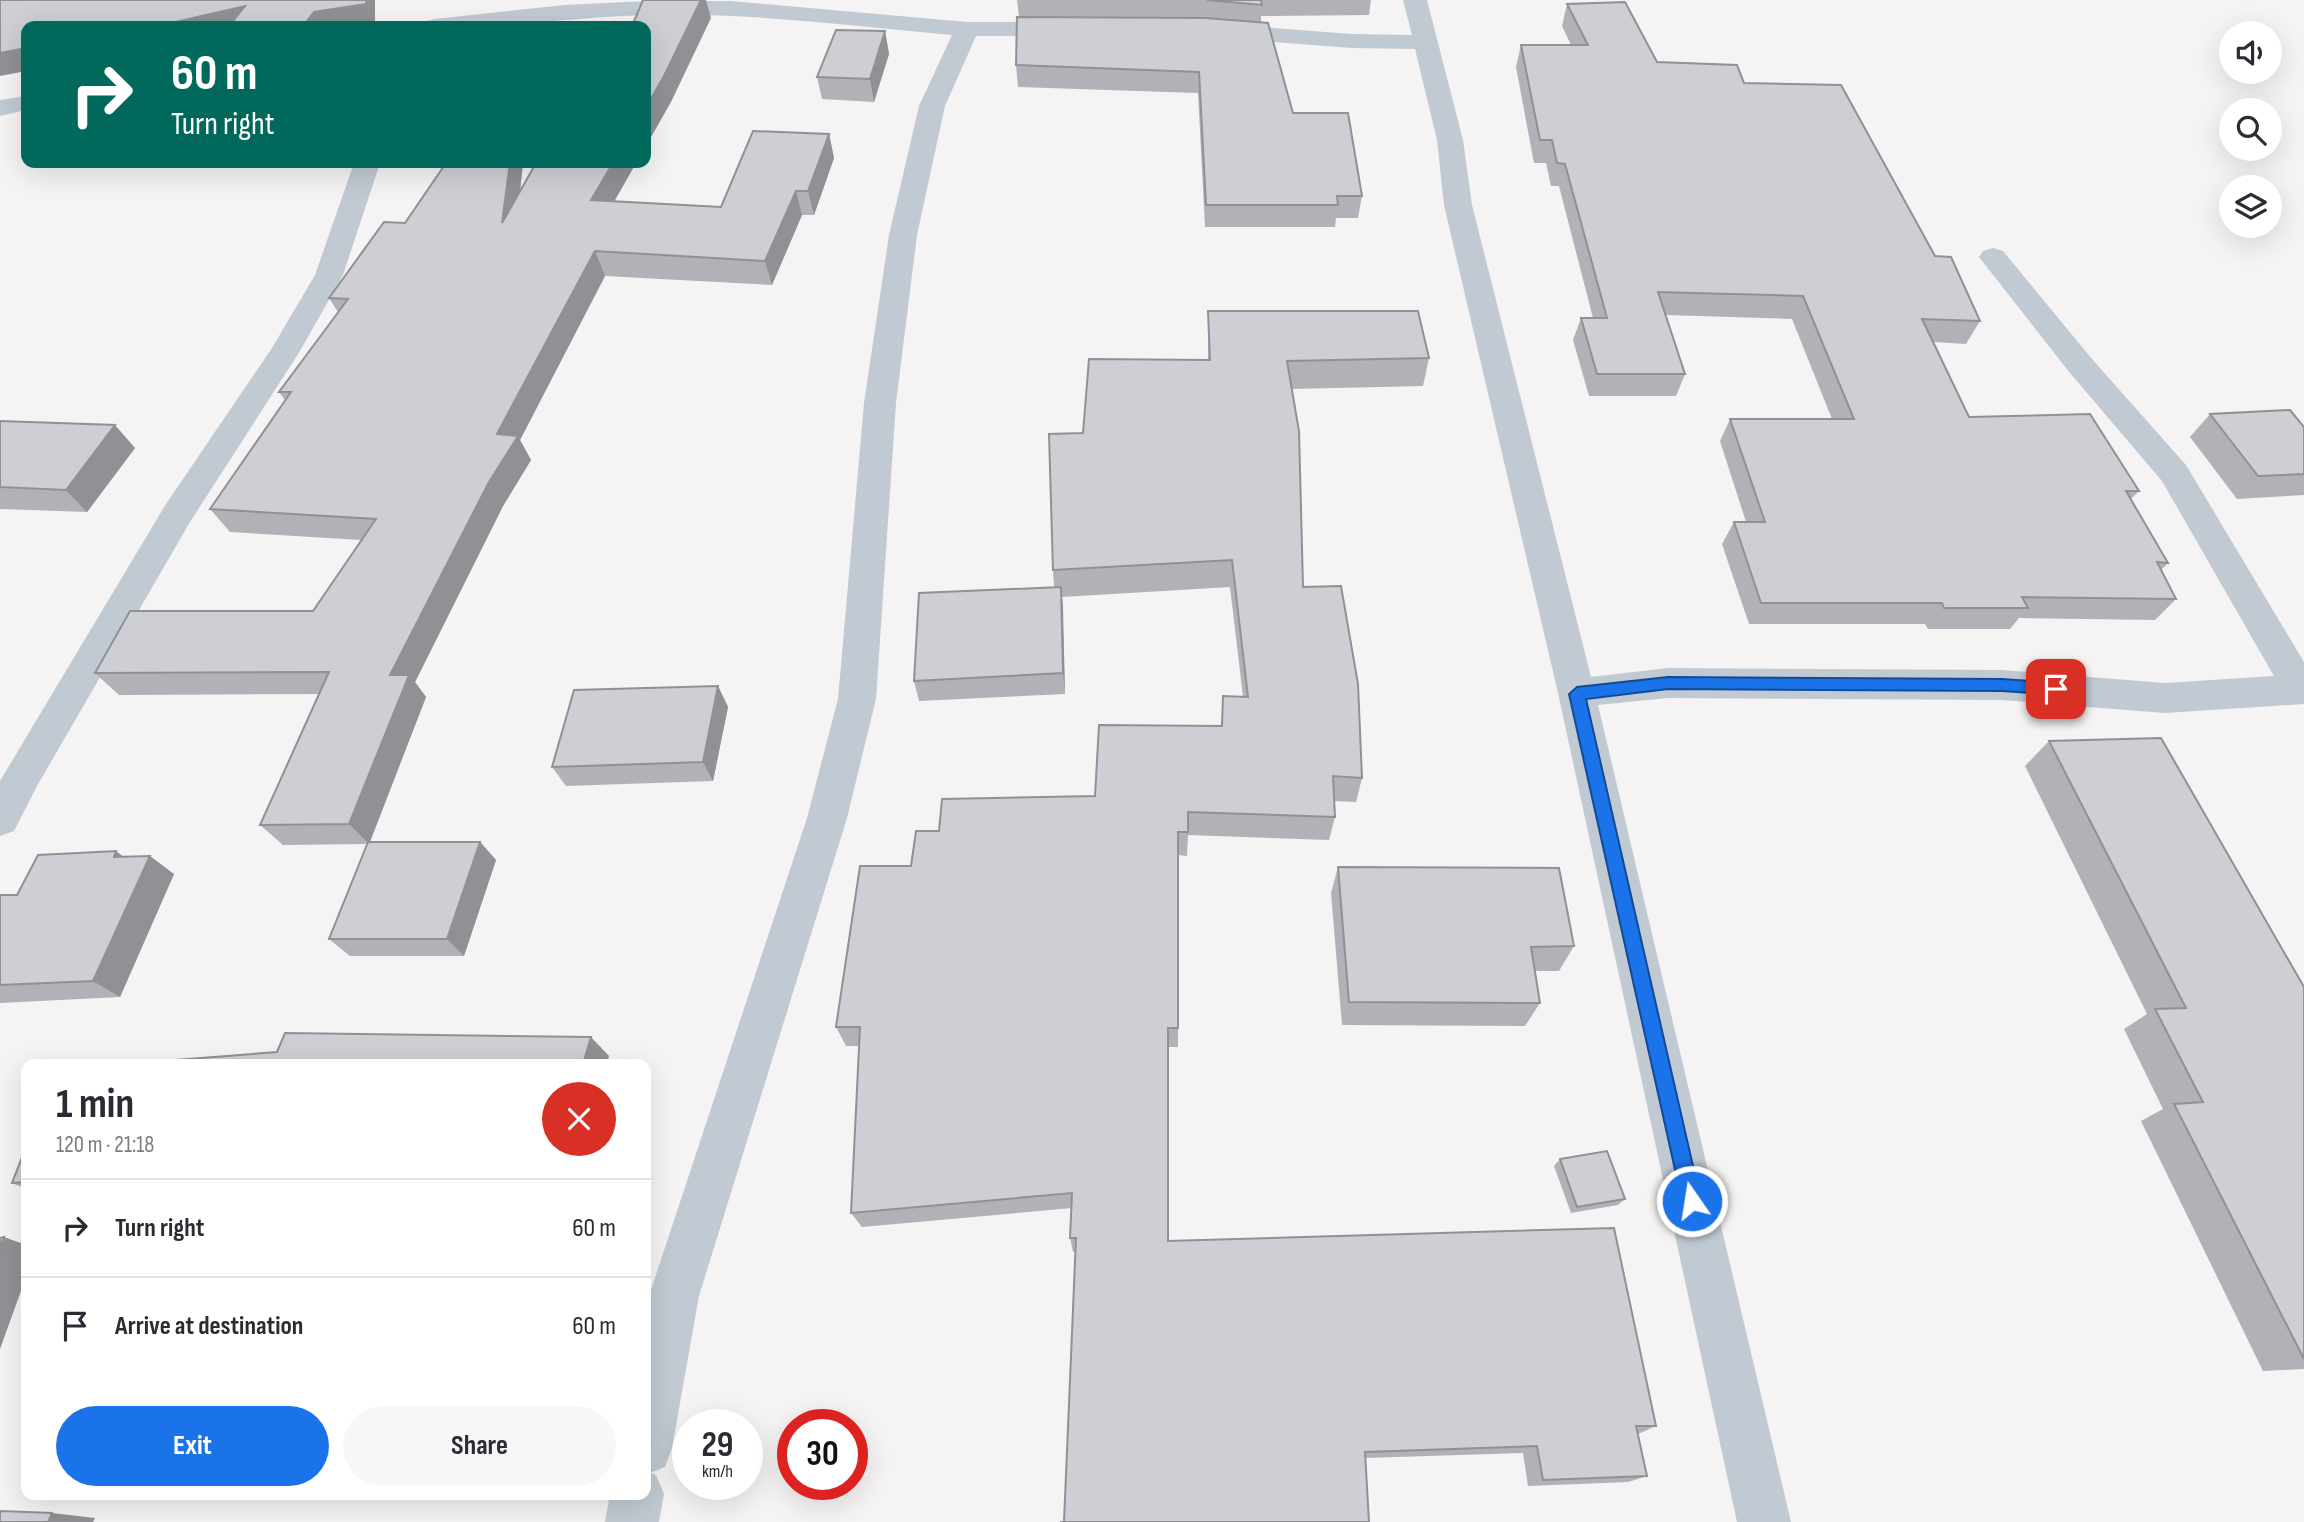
<!DOCTYPE html>
<meta charset="utf-8">
<style>
:root{--surface:#fff;--page:#f7f7f7;--text:#2b2b33;--muted:#7c7c81;--line:#e1e1e2;--accent:#1a73e8}
body{margin:0;font-family:"Sofia Sans Condensed",sans-serif;background:var(--page);color:var(--text);height:100vh;display:flex;flex-direction:column;font-size:26px;white-space:nowrap}
*{box-sizing:border-box;margin:0}
p{font-size:23px;color:var(--muted)}
.icon{flex:none;width:38px;height:38px;fill:none;stroke:currentColor;stroke-width:2;stroke-linecap:round;stroke-linejoin:round}
.map{position:relative;flex:1;overflow:hidden}
.drawer{position:absolute;left:21px;top:1059px;width:630px;height:441px;display:flex;flex-direction:column;background:var(--surface);border-radius:14px;box-shadow:0 7px 28px #0002}
.drawer>*{flex:none}
.guide{position:absolute;left:21px;top:21px;width:630px;height:147px;border-radius:14px;box-shadow:0 7px 28px #0002;background:#00695c;color:#fff;overflow:hidden}
.controls{position:absolute;left:2219px;top:21px;display:grid;gap:14px}
.controls a{display:grid;place-items:center;width:63px;height:63px;border-radius:50%;background:var(--surface);box-shadow:0 7px 28px #0002;font-size:35px}
.speed{position:absolute;left:672px;top:1409px;display:flex;gap:14px;font-size:35px;font-weight:700;text-align:center}
.speed>*{display:grid;place-content:center;width:91px;height:91px;border-radius:50%;background:var(--surface);box-shadow:0 7px 28px #0002;line-height:1}
.speed small{font-size:18px;font-weight:400}
.speed .limit{border:10px solid #d22;background:#fff;color:#111}
.pin{position:absolute;display:grid;place-items:center;width:60px;height:60px;color:#fff;margin:-30px;border-radius:14px;box-shadow:0 4px 10px #0006}
.me{position:absolute;width:77px;margin:-38px;rotate:347deg;stroke-linejoin:round;filter:drop-shadow(0 0 5px #0008)}
.turn{display:flex;align-items:center;gap:24px;height:147px;padding:0 35px;font-size:32px}
.turn .icon{width:91px;height:91px;stroke-width:2.5}
.turn b{display:block;font-size:49px;line-height:60px}
.round{display:grid;place-items:center;flex:none;width:74px;height:74px;border-radius:37px;background:var(--page)}
.overview{display:flex;align-items:center;justify-content:space-between;height:119px;padding:0 35px}
h1{font-size:42px;font-weight:700;line-height:52px}
.action{display:flex;gap:14px;margin-top:auto;padding:14px 35px}
.action a{flex:1;height:80px;border-radius:42px;background:var(--accent);color:#fff;font-size:28px;font-weight:700;line-height:80px;text-align:center}
.action a+a{background:var(--page);color:var(--text)}
ul{padding:0;list-style:none}
li{display:flex;align-items:center;gap:21px;height:98px;padding:0 35px;border-top:2px solid var(--line)}
li div{flex:1}
li b{display:block;font-size:26px}
li em{font-style:normal}
.map>svg:first-child{display:block}
.lines{fill:none;stroke-linecap:round;stroke-linejoin:round}
.minor{fill:#c1cad2;fill-rule:evenodd}
.wall{fill:#b0b2b7}
.shaded-wall{fill:#909195}
.building{fill:#cdcfd5;stroke:#909195;stroke-width:2}
.route{fill:#1a73e8;stroke:#114b97;stroke-width:2}
</style>
<div class="map">
<svg width="2304" height="1522" viewBox="0 0 2304 1522">
<rect width="100%" height="100%" fill="#f5f3f3"/>
<g class="lines">
<path class="minor" d="M 1403,0 L 1427,0 L 1463,140 L 1472,205 L 1591,677 L 1668,668 L 2002,670 L 2165,683 L 2274,676 L 2162,481 L 2070,373 L 1979,257 L 1983,251 L 1993,248 L 2003,251 L 2092,359 L 2186,465 L 2304,662 L 2304,704 L 2165,713 L 2002,700 L 1668,698 L 1598,705 L 1791,1522 L 1737,1522 L 1558,693 L 1444,205 L 1437,140 L 1415,49 L 1351,48 L 1220,38 L 1212,36 L 1208,31 L 1212,26 L 1220,24 L 1351,34 L 1412,35 Z
M 646,1 L 731,1 L 967,22 L 1069,22 L 1077,24 L 1081,29 L 1077,34 L 1069,36 L 976,36 L 945,106 L 917,235 L 896,403 L 876,699 L 847,818 L 699,1296 L 672,1448 L 665,1467 L 650,1473 L 656,1475 L 664,1494 L 659,1522 L 605,1522 L 610,1494 L 646,1494 L 646,1314 L 649,1296 L 807,818 L 838,699 L 864,403 L 889,235 L 919,106 L 952,35 C 850,26 748,12 646,15 C 571,17 497,30 423,26 L 427,21 L 435,19 L 564,5 Z
M 26,96 L 26,110 L 0,116 L 0,100 Z
M 354,163 L 380,163 L 343,275 L 300,351 L 190,522 L 37,786 L 14,831 L 0,836 L 0,781 L 166,504 L 272,348 L 315,275 Z"/>
</g>
<path class="wall" d="M 1017,0 L 1371,0 L 1369,15 L 1261,16 L 1261,23 L 1293,113 L 1362,196 L 1358,218 L 1336,218 L 1335,227 L 1205,227 L 1198,93 L 1018,87 L 1016,65 L 1019,17 Z
M 1567,4 L 1657,62 L 1744,83 L 1935,256 L 1980,321 L 1966,344 L 1934,342 L 1969,417 L 2139,491 L 2131,499 L 2168,563 L 2161,570 L 2176,599 L 2155,620 L 2019,618 L 2010,629 L 1928,629 L 1925,624 L 1749,624 L 1722,544 L 1734,522 L 1746,522 L 1720,441 L 1730,419 L 1832,419 L 1792,319 L 1666,315 L 1685,374 L 1676,396 L 1589,396 L 1573,340 L 1581,318 L 1593,318 L 1559,186 L 1551,186 L 1546,163 L 1534,163 L 1516,67 L 1521,45 L 1571,45 L 1562,26 Z
M 885,31 L 889,54 L 874,102 L 822,99 L 817,77 Z
M 829,134 L 834,158 L 814,215 L 802,215 L 772,285 L 605,276 L 520,440 L 531,460 L 503,506 L 415,682 L 426,697 L 370,842 L 480,842 L 496,860 L 464,956 L 350,956 L 329,939 L 367,844 L 283,845 L 260,825 L 319,694 L 119,695 L 95,673 L 313,611 L 361,540 L 230,532 L 210,509 L 285,400 L 279,392 L 338,312 L 329,298 L 405,223 L 446,163 L 523,163 L 520,191 L 536,163 L 636,163 L 614,201 L 721,207 Z
M 1208,311 L 1429,358 L 1423,386 L 1292,389 L 1303,587 L 1362,778 L 1356,802 L 1334,801 L 1335,817 L 1329,840 L 1188,835 L 1187,856 L 1178,855 L 1178,1047 L 1168,1047 L 1168,1241 L 1656,1426 L 1638,1434 L 1647,1476 L 1628,1482 L 1528,1486 L 1523,1453 L 1365,1458 L 1064,1522 L 1075,1252 L 1073,1252 L 1070,1238 L 1072,1208 L 862,1227 L 851,1213 L 859,1046 L 846,1046 L 836,1027 L 911,866 L 939,831 L 1095,796 L 1221,726 L 1223,696 L 1243,697 L 1230,587 L 1062,597 L 1065,694 L 919,701 L 914,681 L 1054,587 L 1053,570 L 1083,433 L 1208,360 Z
M 2210,414 L 2304,474 L 2304,495 L 2237,499 L 2190,437 Z
M 0,421 L 135,448 L 87,512 L 0,509 Z
M 718,686 L 728,707 L 713,781 L 566,786 L 552,767 Z
M 2049,741 L 2304,987 L 2304,1369 L 2263,1371 L 2141,1121 L 2163,1109 L 2124,1029 L 2147,1014 L 2025,766 Z
M 123,857 L 174,874 L 120,997 L 0,1003 L 0,895 L 17,895 Z
M 1338,867 L 1574,946 L 1559,971 L 1535,971 L 1540,1003 L 1525,1026 L 1342,1025 L 1331,893 Z
M 26,1147 L 26,1189 L 12,1183 Z
M 1560,1159 L 1625,1199 L 1618,1205 L 1571,1213 L 1554,1166 Z"/>
<path class="shaded-wall" d="M 366,0 L 375,0 L 375,24 L 359,26 L 303,26 L 314,12 Z
M 701,0 L 706,0 L 711,18 L 671,102 L 646,146 L 646,107 Z
M 245,6 L 255,26 L 158,26 Z
M 885,31 L 889,54 L 874,102 L 870,79 Z
M 26,48 L 26,71 L 0,76 L 0,53 Z
M 829,134 L 834,158 L 814,215 L 808,191 Z
M 510,163 L 523,163 L 514,248 L 502,223 Z
M 613,163 L 636,163 L 601,225 L 591,200 Z
M 796,191 L 802,215 L 772,285 L 765,261 Z
M 595,251 L 605,276 L 520,440 L 531,460 L 503,506 L 415,682 L 426,697 L 369,844 L 349,824 L 390,675 L 497,434 Z
M 115,425 L 135,448 L 87,512 L 66,490 Z
M 1061,587 L 1063,608 L 1065,694 L 1063,673 Z
M 718,686 L 728,707 L 713,781 L 703,762 Z
M 480,842 L 496,860 L 464,956 L 447,939 Z
M 116,851 L 141,870 L 114,857 Z
M 150,856 L 174,874 L 120,997 L 93,981 Z
M 591,1037 L 609,1056 L 607,1064 L 583,1064 Z
M 4,1237 L 26,1245 L 26,1277 L 0,1349 L 0,1249 Z
M 52,1513 L 95,1518 L 93,1522 L 48,1522 Z"/>
<path class="building" d="M 0,0 L 366,0 L 366,4 L 314,12 L 303,26 L 229,26 L 245,6 L 158,26 L 26,26 L 26,48 L 0,53 Z
M 643,0 L 701,0 L 663,78 L 646,107 L 646,26 L 632,26 Z
M 1207,0 L 1261,0 L 1262,5 Z
M 1625,2 L 1657,62 L 1737,65 L 1744,83 L 1841,85 L 1935,256 L 1951,257 L 1980,321 L 1922,319 L 1969,417 L 2090,414 L 2139,491 L 2126,491 L 2168,563 L 2157,562 L 2176,599 L 2022,597 L 2028,608 L 1944,608 L 1942,603 L 1761,603 L 1734,522 L 1765,522 L 1730,419 L 1854,419 L 1803,296 L 1658,292 L 1685,374 L 1597,374 L 1581,318 L 1607,318 L 1565,164 L 1557,163 L 1552,140 L 1540,140 L 1521,45 L 1588,45 L 1567,4 Z
M 1017,17 L 1206,18 L 1268,23 L 1293,113 L 1348,113 L 1362,196 L 1337,196 L 1338,205 L 1206,205 L 1199,72 L 1016,65 Z
M 836,30 L 885,31 L 870,79 L 817,77 Z
M 753,131 L 829,134 L 808,191 L 796,191 L 765,261 L 595,251 L 497,434 L 518,436 L 489,482 L 390,675 L 409,675 L 349,824 L 260,825 L 329,672 L 95,673 L 130,611 L 313,611 L 376,519 L 210,509 L 291,392 L 279,392 L 348,299 L 329,298 L 384,222 L 405,223 L 446,163 L 510,163 L 502,223 L 536,163 L 613,163 L 591,200 L 721,207 Z
M 1208,311 L 1418,311 L 1429,358 L 1287,361 L 1299,431 L 1303,587 L 1341,586 L 1358,684 L 1362,778 L 1333,776 L 1335,817 L 1188,812 L 1188,832 L 1178,832 L 1178,1028 L 1168,1028 L 1168,1241 L 1614,1228 L 1656,1426 L 1636,1426 L 1647,1476 L 1543,1480 L 1537,1446 L 1365,1452 L 1369,1522 L 1060,1522 L 1064,1522 L 1076,1238 L 1070,1238 L 1072,1193 L 851,1213 L 860,1027 L 836,1027 L 860,866 L 911,866 L 916,831 L 939,831 L 942,799 L 1095,796 L 1099,725 L 1222,726 L 1223,696 L 1248,697 L 1232,560 L 1053,570 L 1049,434 L 1083,433 L 1089,359 L 1210,360 Z
M 2290,410 L 2304,427 L 2304,474 L 2258,476 L 2210,414 Z
M 0,421 L 115,425 L 66,490 L 0,487 Z
M 1061,587 L 1063,673 L 914,681 L 919,593 Z
M 718,686 L 703,762 L 552,767 L 574,690 Z
M 2161,738 L 2304,987 L 2304,1359 L 2174,1104 L 2203,1102 L 2155,1009 L 2186,1008 L 2049,741 Z
M 368,842 L 480,842 L 447,939 L 329,939 Z
M 116,851 L 114,857 L 150,856 L 93,981 L 0,985 L 0,895 L 17,895 L 38,855 Z
M 1338,867 L 1559,868 L 1574,946 L 1531,947 L 1540,1003 L 1349,1002 Z
M 285,1033 L 591,1037 L 583,1064 L 123,1064 L 277,1052 Z
M 26,1147 L 26,1182 L 12,1183 Z
M 1607,1151 L 1625,1199 L 1577,1207 L 1560,1159 Z
M 4,1237 L 0,1249 L 0,1238 Z
M 0,1511 L 52,1513 L 48,1522 L 0,1522 Z"/>
<path class="route" d="M 1668,677 L 2002,679 L 2056,683 L 2064,689 L 2056,695 L 2002,691 L 1668,689 L 1586,699 L 1701,1201 L 1698,1208 L 1692,1211 L 1685,1208 L 1682,1201 L 1569,694 L 1577,687 Z"/>
</svg>
<div class="controls">
<a><svg class="icon" aria-label="sound" viewBox="0 0 24 24"><path d="M4 9h4l5-4v14l-5-4H4zM17 9q2 3 0 6"/></svg></a>
<a><svg class="icon" aria-label="search" viewBox="0 0 24 24"><circle cx="10" cy="10" r="6"/><path d="M15 15l6 6"/></svg></a>
<a><svg class="icon" aria-label="layers" viewBox="0 0 24 24"><path d="M12 4l9 5-9 5-9-5zM3 14l9 5 9-5"/></svg></a>
</div>
<div class="speed"><div>29<small>km/h</small></div><div class="limit">30</div></div>
<div class="pin" style="left:2056px;top:689px;background:#d93025"><svg class="icon" aria-label="arrive" viewBox="0 0 24 24"><path d="M6 21V4h12l-3 4 3 4H6"/></svg></div>
<svg class="me" style="left:1692px;top:1201px" viewBox="-20 -20 40 40"><circle r="17" fill="#1a73e8" stroke="#fff" stroke-width="3"/><path d="M0-11L8 9 0 5-8 9z" fill="#fff"/></svg>
<div class="guide">
<div class="turn"><svg class="icon" aria-label="right" viewBox="0 0 24 24"><path d="M7 20v-9h11M14 6l5 5-5 5"/></svg><div><b>60 m</b>Turn right</div></div>
</div>
<section class="drawer">
<div class="overview"><div><h1>1 min</h1><p>120 m · 21:18</p></div><a class="round" style="background:#d93025;color:#fff"><svg class="icon" aria-label="close" viewBox="0 0 24 24"><path d="M6 6l12 12M18 6L6 18"/></svg></a></div>
<ul>
<li><svg class="icon" aria-label="right" viewBox="0 0 24 24"><path d="M7 20v-9h11M14 6l5 5-5 5"/></svg><div><b>Turn right</b></div><em>60 m</em></li>
<li><svg class="icon" aria-label="arrive" viewBox="0 0 24 24"><path d="M6 21V4h12l-3 4 3 4H6"/></svg><div><b>Arrive at destination</b></div><em>60 m</em></li>
</ul>
<div class="action"><a>Exit</a><a>Share</a></div>
</section>
</div>
